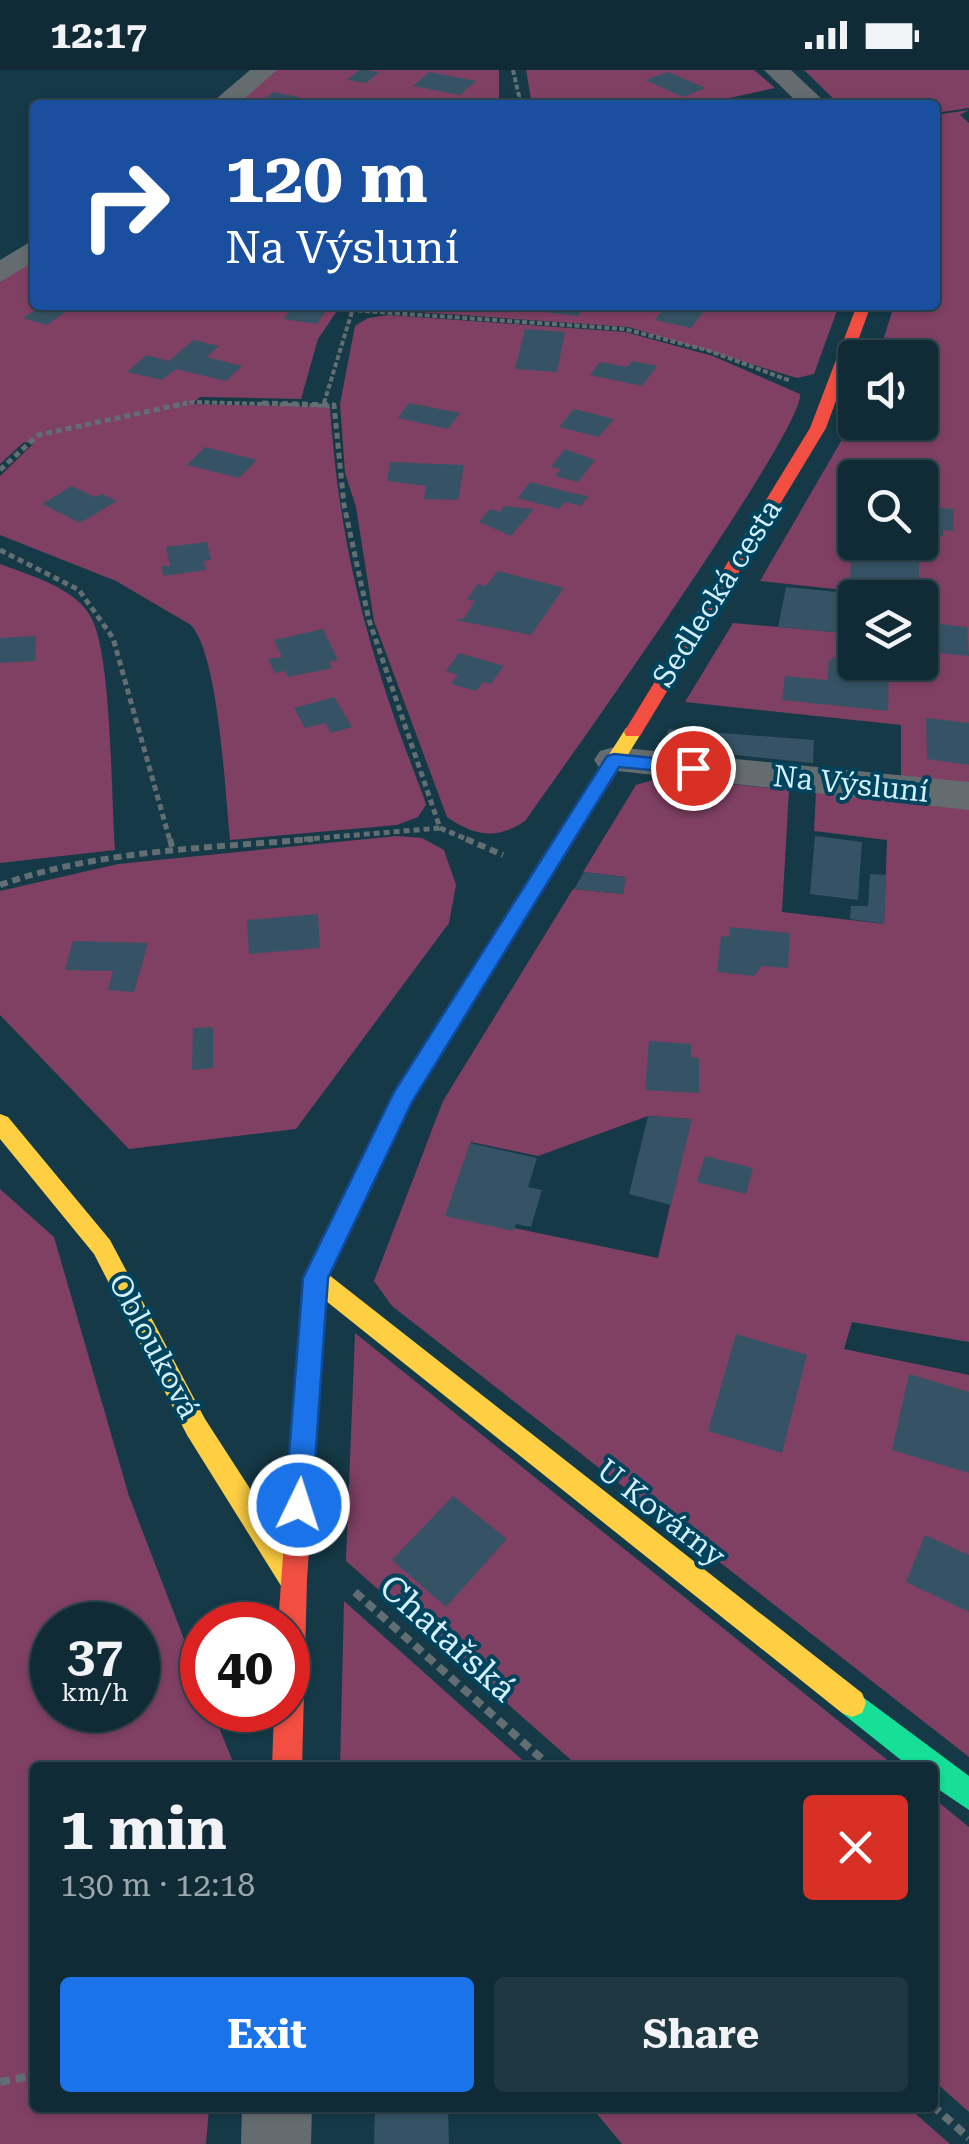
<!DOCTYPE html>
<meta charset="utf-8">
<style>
:root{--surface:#102b35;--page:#1e3741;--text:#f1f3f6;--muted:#9ca7ad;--line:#304750;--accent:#1a73e8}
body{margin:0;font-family:"Roboto Serif",serif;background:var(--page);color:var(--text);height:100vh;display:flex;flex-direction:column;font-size:38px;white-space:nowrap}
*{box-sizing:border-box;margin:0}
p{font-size:32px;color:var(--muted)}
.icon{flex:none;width:55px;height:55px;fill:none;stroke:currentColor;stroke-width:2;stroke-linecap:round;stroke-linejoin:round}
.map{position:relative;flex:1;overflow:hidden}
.panel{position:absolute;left:30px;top:1692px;width:908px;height:350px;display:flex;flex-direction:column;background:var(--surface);border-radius:10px;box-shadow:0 2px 8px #0004,0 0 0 2px var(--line)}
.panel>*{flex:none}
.banner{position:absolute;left:30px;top:30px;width:910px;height:210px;border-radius:10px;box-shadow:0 2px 8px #0004,0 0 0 2px var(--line);background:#1a4fa0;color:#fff;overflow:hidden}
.buttons{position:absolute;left:838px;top:270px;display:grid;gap:20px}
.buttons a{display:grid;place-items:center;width:100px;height:100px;border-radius:10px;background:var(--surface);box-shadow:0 2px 8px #0004,0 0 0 2px var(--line);font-size:50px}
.speed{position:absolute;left:30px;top:1532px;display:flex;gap:20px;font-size:50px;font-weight:700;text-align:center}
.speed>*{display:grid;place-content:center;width:130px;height:130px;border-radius:50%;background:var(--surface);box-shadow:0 2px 8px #0004,0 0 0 2px var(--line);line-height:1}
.speed small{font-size:25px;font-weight:400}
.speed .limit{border:15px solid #d22;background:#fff;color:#111}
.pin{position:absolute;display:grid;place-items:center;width:85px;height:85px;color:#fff;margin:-42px;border:5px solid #fff;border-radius:50%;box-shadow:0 2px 10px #0007}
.me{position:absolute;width:110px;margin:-55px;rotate:4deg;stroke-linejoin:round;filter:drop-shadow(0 0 8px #0008)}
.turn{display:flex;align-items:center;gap:35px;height:210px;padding:0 30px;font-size:45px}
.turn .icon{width:130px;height:130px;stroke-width:2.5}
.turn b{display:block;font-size:70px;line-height:85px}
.round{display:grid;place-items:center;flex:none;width:105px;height:105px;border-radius:10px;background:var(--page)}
.headline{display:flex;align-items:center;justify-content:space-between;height:170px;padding:0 30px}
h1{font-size:60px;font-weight:700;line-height:75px}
.primary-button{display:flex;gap:20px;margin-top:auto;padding:20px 30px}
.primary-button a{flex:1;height:115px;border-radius:10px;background:var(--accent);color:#fff;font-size:40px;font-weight:700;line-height:115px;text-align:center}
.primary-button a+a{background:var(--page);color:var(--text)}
.status{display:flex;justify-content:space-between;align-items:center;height:70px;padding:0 50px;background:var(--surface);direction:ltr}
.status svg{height:28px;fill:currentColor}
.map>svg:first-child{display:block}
.green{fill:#7f4064;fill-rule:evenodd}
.building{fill:#365365}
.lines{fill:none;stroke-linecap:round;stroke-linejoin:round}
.path-far3{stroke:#626e72;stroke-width:4;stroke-dasharray:5 2.5;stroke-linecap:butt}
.path-far2{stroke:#626e72;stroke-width:5;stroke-dasharray:6 4;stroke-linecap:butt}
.path-far1{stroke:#626e72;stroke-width:6;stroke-dasharray:8 5;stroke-linecap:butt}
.path{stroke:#626e72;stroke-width:8;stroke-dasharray:10 6;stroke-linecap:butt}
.street{fill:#646c6f;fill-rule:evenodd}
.fast{fill:#16e098;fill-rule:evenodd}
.slow{fill:#ffcf43;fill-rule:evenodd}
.jam{fill:#f24e42;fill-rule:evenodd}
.route{fill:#1a73e8;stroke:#114b97;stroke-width:2.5}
.labels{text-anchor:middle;stroke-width:8;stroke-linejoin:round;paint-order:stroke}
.street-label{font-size:30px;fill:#d2effe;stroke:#00435c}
.near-street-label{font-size:35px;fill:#d2effe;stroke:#00435c}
</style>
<div class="status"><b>12:17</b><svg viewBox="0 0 49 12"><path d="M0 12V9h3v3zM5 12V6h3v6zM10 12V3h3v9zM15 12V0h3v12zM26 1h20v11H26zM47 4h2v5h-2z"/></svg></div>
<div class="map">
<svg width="969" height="2074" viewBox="0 0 969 2074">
<rect width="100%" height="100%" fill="#153947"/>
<path class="green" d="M 274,0 L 499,0 L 499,35 L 228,35 Z
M 526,0 L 754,0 L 775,18 L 697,35 L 532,35 Z
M 804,0 L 969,0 L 969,38 L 935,43 L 935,35 L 840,35 Z
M 969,40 L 960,45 L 969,53 L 969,715 L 901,708 L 901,655 L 685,632 L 733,553 L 855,564 L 855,592 L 920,592 L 920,528 L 760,511 L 855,347 L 855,352 L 920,352 L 920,288 L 878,287 L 894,235 L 935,235 L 935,45 ZM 855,408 L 920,408 L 920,472 L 855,472 Z
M 35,183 L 35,235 L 341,235 L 318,269 L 301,329 L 200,327 L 192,334 L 330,337 C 340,486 371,590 424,728 L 426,735 L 418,747 L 397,755 L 230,770 C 225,723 219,586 191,555 L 116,511 L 0,465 L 0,406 L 33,374 L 24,372 L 0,394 L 0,209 Z
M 377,235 L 839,235 L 814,304 L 797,308 L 628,257 L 389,240 Z
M 388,245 L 625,262 L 713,286 L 800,324 C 805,359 562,699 525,751 C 497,770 474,766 447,747 L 374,551 L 356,437 L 345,403 L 340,334 L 355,256 L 368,248 Z
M 0,494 C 29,505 77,518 92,549 C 112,590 111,727 115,780 L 0,793 Z
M 663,707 L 789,720 L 782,842 L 884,854 L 887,770 L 814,761 L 816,722 L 969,738 L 969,1272 L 852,1252 L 844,1279 L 969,1305 L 969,1687 L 392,1236 L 374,1211 L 443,1031 L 573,819 L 623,824 L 625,807 L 583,802 L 636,715 ZM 648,1046 L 690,1049 L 658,1188 L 446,1144 L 471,1072 L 538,1086 Z
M 397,766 L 422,768 L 444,780 L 456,815 L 449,853 L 296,1059 L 129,1079 L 0,945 L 0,821 L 118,794 Z
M 0,1119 L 54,1167 L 129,1426 L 202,1616 L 202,1640 L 212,1640 L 235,1697 L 35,1698 L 35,2038 L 209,2038 L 206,2074 L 0,2074 ZM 52,1555 L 138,1555 L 138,1640 L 52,1640 Z
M 355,1263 L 896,1697 L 579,1697 L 346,1491 Z
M 344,1531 L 530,1697 L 340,1697 Z
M 932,1727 L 969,1757 L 969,2042 L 933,2010 Z
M 592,2038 L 909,2038 L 950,2074 L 622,2074 Z"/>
<path class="building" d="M 359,0 L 366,0 L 379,2 L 366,13 L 347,10 Z
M 429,2 L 476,11 L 460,25 L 413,16 Z
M 668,2 L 706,18 L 683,27 L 645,10 Z
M 273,22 L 299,27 L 289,35 L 258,35 Z
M 293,235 L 325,236 L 321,242 L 325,242 L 317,254 L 284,249 Z
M 537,235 L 585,235 L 578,246 L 533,241 Z
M 667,235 L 677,235 L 704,241 L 691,258 L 655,250 Z
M 41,236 L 65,242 L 47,255 L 23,248 Z
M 525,259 L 565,262 L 557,302 L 515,299 Z
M 193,270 L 219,276 L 207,287 L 242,296 L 226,311 L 176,299 L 162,310 L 127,302 L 146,285 L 169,291 Z
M 632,291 L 657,296 L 642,316 L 590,305 L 600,292 L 627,297 Z
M 409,333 L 460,343 L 448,359 L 398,348 Z
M 574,339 L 614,349 L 599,367 L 559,357 Z
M 205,377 L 257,390 L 239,408 L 187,395 Z
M 565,379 L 595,390 L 578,412 L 555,406 L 561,399 L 551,397 Z
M 390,392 L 464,395 L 458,430 L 424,429 L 426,416 L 387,411 Z
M 530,412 L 572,423 L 588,426 L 581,436 L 565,432 L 559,439 L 518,428 Z
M 72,416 L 95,427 L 102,424 L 117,431 L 80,453 L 42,434 Z
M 504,436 L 534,439 L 511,466 L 479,452 L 490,439 L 500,442 Z
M 920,436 L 954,439 L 953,461 L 943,460 L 943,466 L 920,464 Z
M 207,472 L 211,490 L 204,491 L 206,500 L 163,506 L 162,496 L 170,496 L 166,477 Z
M 861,478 L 919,484 L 919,512 L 891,510 L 891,521 L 860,518 L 861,510 L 850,509 L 851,490 L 860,491 Z
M 498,501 L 564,518 L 531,565 L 455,550 L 464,548 L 475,531 L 467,529 L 478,514 L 486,516 Z
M 786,517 L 838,522 L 838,534 L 855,535 L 855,555 L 845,554 L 844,563 L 778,557 Z
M 920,552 L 967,557 L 969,586 L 926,582 L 926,595 L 920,595 Z
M 323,559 L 338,590 L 329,592 L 332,598 L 288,607 L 285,601 L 275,603 L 268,589 L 282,587 L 274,570 Z
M 36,566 L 35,591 L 0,593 L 0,568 Z
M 459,583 L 504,596 L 491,614 L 483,612 L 476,621 L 451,614 L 458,605 L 446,601 Z
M 838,586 L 889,596 L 888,641 L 782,630 L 785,606 L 827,610 L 829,590 Z
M 334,627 L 352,657 L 331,663 L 325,653 L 305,658 L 294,638 Z
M 926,648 L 969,653 L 969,695 L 927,689 Z
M 669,659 L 814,670 L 813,693 L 659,677 Z
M 815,766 L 862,772 L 858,830 L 810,824 Z
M 584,802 L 626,807 L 623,824 L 574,819 Z
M 870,804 L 886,805 L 884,854 L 850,849 L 851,836 L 868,836 Z
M 318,844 L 320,878 L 249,884 L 247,850 Z
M 730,857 L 790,863 L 788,898 L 762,896 L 754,906 L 717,902 L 721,866 L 729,867 Z
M 73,871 L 148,873 L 134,922 L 108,920 L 113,901 L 65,900 Z
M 213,957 L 213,998 L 192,1000 L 193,958 Z
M 649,971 L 691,974 L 691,987 L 699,988 L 699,1023 L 645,1020 Z
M 648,1046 L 692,1049 L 671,1135 L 629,1124 Z
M 470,1073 L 537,1088 L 528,1117 L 542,1120 L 531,1157 L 516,1154 L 514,1161 L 445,1146 Z
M 705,1086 L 753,1098 L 746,1124 L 697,1112 Z
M 736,1264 L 807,1285 L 782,1383 L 708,1361 Z
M 909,1304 L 969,1322 L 969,1403 L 892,1380 Z
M 453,1426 L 507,1469 L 446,1537 L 392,1490 Z
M 925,1465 L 969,1485 L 969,1542 L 906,1512 Z
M 375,2038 L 448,2038 L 449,2074 L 374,2074 Z"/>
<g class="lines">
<path class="path-far3" d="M 513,0 L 519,26 L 516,35
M 350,240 L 624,259 L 707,280 L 791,311
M 324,333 L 354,235
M 175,336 L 194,332 L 334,336"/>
<path class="path-far2" d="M 262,333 L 334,335 L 344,435 L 369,550 L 440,758 L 471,771
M 0,400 L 38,365 L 187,333
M 0,480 L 79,520 L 113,568 L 170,771
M 284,771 L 440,758"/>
<path class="path-far1" d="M 170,769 L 173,781
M 466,769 L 503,785
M 0,815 C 98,780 210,778 313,769"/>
<path class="path" d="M 355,1522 L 552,1698
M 0,2012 L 35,2005
M 932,2035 L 969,2068"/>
<path class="street" d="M 250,0 L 277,0 L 237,35 L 209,35 Z
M 764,0 L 791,0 L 828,35 L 800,35 Z
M 35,169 L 35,191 L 0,212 L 0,190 Z
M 614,677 L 969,712 L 969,740 L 600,699 L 594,690 L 600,681 Z
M 242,2038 L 312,2038 L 311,2074 L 241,2074 Z"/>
<path class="fast" d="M 852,1619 L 969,1706 L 969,1740 L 932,1715 L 932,1698 L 911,1698 L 842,1643 L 838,1633 L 842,1623 Z"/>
<path class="slow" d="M 633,656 L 642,662 L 408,1037 L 392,1037 L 389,1031 L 392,1025 L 626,658 Z
M 0,1044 L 8,1047 L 110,1170 L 205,1349 L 303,1501 L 307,1510 L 303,1519 L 293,1523 L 283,1519 L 187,1365 L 94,1184 L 0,1069 Z
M 315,1198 L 324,1201 L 862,1623 L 866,1633 L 862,1643 L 852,1647 L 842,1643 L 306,1215 L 303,1208 L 306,1201 Z"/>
<path class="jam" d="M 857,235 L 871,235 L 826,358 L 640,666 L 626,666 L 624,662 L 810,358 Z
M 400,1022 L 408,1025 L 411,1031 L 327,1208 L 307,1510 L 302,1698 L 272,1698 L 274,1640 L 288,1640 L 288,1555 L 278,1555 L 303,1208 L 389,1031 L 392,1025 Z"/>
</g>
<path class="route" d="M 614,684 L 693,692 L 703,698 L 693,704 L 619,697 L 412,1032 L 328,1208 L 312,1435 L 308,1444 L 299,1447 L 289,1444 L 285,1435 L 303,1208 L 394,1022 L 607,686 Z"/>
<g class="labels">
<g class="street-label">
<text transform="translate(717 523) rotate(-58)" y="10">Sedlecká cesta</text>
<text transform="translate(851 714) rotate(6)" y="10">Na Výsluní</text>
<text transform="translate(154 1276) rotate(62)" y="10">Oblouková</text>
<text transform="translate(661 1443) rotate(38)" y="10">U Kovárny</text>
</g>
<g class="near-street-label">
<text transform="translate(448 1568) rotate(42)" y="12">Chatařská</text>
</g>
</g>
</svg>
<div class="buttons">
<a><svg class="icon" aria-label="sound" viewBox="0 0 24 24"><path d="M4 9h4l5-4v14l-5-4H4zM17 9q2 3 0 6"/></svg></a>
<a><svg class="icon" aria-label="search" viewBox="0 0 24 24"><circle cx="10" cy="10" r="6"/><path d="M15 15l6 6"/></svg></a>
<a><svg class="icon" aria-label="layers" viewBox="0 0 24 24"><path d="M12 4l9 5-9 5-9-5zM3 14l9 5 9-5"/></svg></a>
</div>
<div class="speed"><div>37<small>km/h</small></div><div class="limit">40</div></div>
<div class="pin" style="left:693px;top:698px;background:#d93025"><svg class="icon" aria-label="arrive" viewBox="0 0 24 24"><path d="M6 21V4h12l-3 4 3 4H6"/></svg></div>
<svg class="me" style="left:299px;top:1435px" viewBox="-20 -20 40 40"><circle r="17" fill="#1a73e8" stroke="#fff" stroke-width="3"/><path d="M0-11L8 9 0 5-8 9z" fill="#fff"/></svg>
<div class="banner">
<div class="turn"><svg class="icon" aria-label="right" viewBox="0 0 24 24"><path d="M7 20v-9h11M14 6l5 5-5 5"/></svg><div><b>120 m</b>Na Výsluní</div></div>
</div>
<section class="panel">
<div class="headline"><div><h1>1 min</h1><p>130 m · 12:18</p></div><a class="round" style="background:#d93025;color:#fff"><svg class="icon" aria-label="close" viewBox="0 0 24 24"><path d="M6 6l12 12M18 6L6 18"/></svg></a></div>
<div class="primary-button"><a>Exit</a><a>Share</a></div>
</section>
</div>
